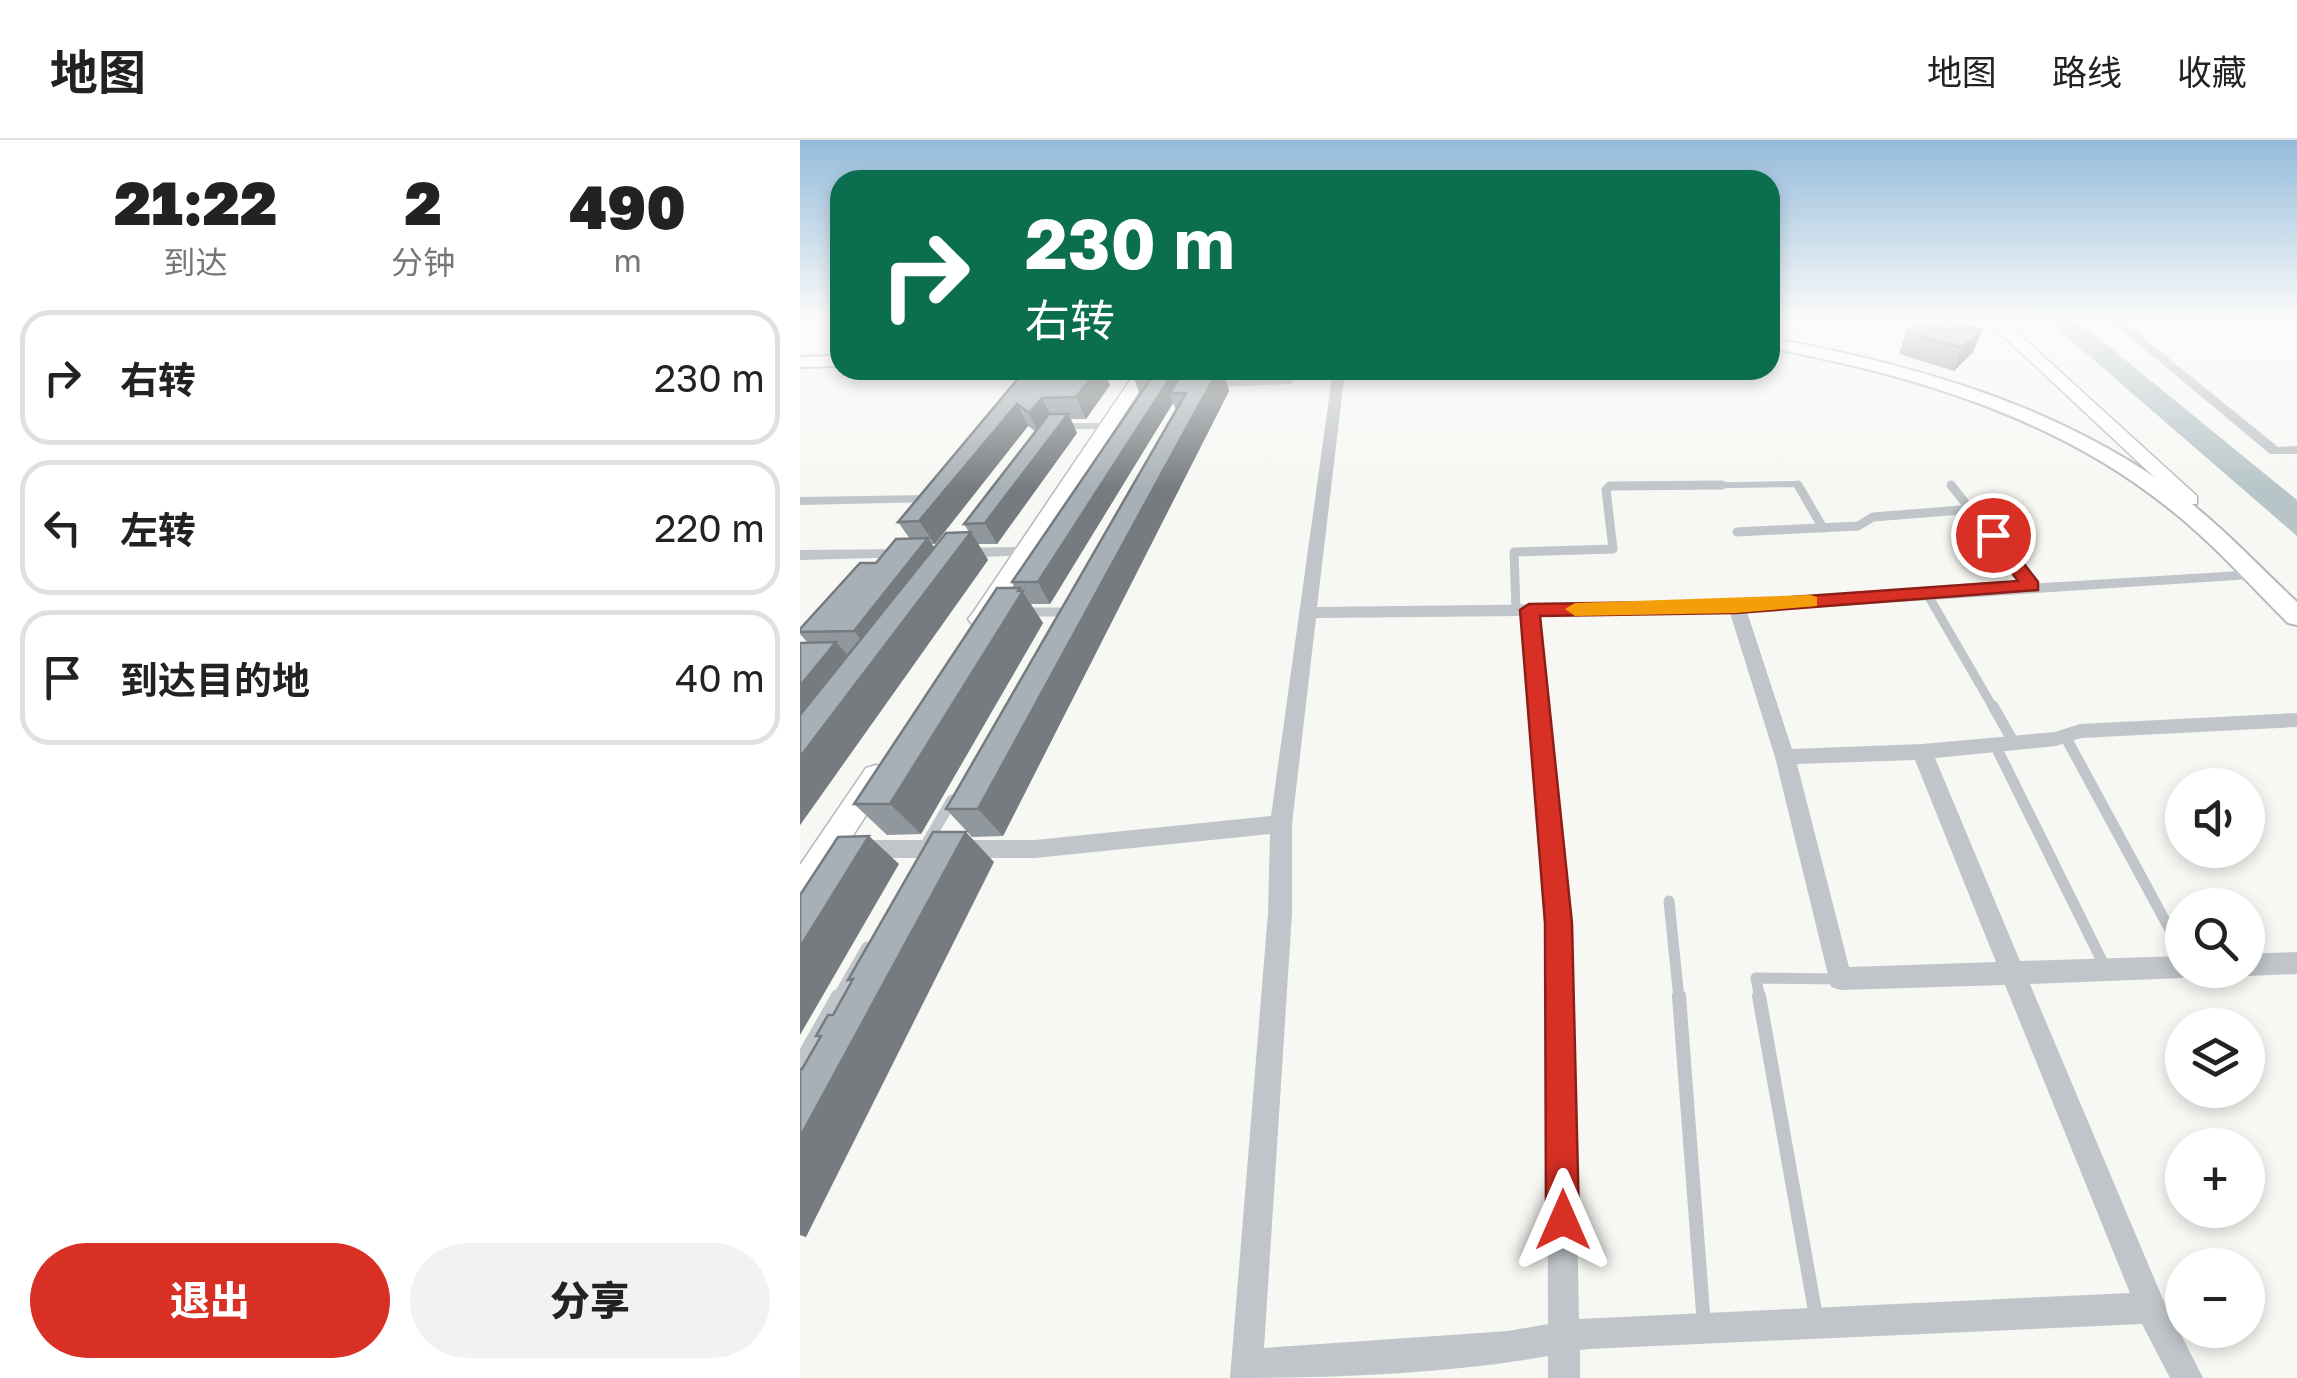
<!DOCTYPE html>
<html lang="zh">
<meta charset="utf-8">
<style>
:root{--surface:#fff;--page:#f2f2f2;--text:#222;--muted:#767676;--line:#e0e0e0;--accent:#d93025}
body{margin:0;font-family:"Golos Text","Noto Sans SC",sans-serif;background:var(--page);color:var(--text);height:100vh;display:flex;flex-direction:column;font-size:38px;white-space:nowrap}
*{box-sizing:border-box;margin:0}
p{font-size:32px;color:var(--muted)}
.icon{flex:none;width:55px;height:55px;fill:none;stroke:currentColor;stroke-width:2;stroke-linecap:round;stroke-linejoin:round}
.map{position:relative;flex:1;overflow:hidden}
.details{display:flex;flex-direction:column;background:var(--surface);width:800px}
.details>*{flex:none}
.banner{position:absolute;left:30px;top:30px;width:950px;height:210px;border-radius:30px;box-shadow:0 5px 15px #0003;background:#0b6e4f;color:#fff;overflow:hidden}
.fabs{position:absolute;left:1365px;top:628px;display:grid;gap:20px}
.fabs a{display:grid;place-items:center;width:100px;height:100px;border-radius:50%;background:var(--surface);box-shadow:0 5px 15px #0003;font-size:50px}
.pin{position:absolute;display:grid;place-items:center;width:85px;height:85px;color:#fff;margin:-42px;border:5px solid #fff;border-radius:50%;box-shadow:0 2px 10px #0007}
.me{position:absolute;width:110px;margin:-55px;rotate:0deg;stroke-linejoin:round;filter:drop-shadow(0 0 8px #0008)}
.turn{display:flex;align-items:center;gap:35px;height:210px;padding:0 30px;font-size:45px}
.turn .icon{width:130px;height:130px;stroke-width:2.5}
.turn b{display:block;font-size:70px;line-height:85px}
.eta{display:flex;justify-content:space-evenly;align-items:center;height:170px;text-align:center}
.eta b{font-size:60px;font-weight:800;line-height:70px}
.cta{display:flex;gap:20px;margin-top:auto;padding:20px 30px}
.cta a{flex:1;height:115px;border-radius:60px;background:var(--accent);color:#fff;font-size:40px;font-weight:800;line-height:115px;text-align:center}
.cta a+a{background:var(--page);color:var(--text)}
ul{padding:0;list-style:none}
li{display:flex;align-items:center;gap:30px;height:135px;margin:0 20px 15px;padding:0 10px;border:5px solid var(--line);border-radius:30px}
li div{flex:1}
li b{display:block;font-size:38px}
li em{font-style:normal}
header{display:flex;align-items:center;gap:60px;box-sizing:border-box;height:140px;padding:0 50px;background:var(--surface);border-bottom:2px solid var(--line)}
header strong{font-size:48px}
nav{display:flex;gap:55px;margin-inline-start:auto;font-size:35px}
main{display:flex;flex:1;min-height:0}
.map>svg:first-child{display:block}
.water{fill:#b7c5c8}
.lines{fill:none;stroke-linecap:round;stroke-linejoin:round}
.secondary-casing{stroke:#b3b9bd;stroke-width:3}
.primary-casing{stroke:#b4b9bd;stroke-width:4}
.lane-far3{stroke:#c0c5c9;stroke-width:6}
.lane-far2{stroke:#c0c5c9;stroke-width:9}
.lane-far1{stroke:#c0c5c9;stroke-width:11}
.lane{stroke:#c0c5c9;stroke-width:14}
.street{fill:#c0c5c9;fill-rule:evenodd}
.secondary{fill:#fff;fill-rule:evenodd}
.primary{fill:#fff;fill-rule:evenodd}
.wall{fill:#90979d;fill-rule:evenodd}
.shaded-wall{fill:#757b7f}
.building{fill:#a7b0b6;stroke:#757b7f;stroke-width:2.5}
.route{fill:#d93025;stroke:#8d1f18;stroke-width:2.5}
.slow{fill:#f59e0b}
</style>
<header>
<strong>地图</strong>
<nav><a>地图</a><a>路线</a><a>收藏</a></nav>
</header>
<main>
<section class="details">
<div class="eta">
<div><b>21:22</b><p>到达</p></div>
<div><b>2</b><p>分钟</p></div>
<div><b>490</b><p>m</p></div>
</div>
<ul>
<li><svg class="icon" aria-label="right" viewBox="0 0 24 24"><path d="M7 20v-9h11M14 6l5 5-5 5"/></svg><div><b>右转</b></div><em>230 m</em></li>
<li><svg class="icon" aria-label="left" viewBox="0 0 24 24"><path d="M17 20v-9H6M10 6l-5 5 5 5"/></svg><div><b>左转</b></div><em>220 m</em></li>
<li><svg class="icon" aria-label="arrive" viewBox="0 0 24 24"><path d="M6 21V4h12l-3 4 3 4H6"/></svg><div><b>到达目的地</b></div><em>40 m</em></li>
</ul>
<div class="cta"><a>退出</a><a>分享</a></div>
</section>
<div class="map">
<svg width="1497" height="1238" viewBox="0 0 1497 1238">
<rect width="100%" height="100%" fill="#f7f7f4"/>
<path class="water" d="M 1244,177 L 1263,177 L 1285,187 L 1497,360 L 1497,396 Z"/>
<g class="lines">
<g class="secondary-casing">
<path id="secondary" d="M 1131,177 L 1123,182 L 970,188 L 970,178 Z
M 1183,177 L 1200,177 L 1397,356 L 1397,364 L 1383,364 Z
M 337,230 L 353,230 L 188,484 L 172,484 L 168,479 L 172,474 Z
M 76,625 L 86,628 L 90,636 L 86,644 L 11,761 L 0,765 L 0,725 L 66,628 Z"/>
</g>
<g class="primary-casing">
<path id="primary" d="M 970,198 C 1116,225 1258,265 1379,354 C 1422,386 1458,426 1497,462 L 1497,485 L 1488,483 C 1448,443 1410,400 1366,366 C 1251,275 1111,235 970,208 Z
M 40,216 L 40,226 L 0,227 L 0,217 Z"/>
</g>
<path class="lane-far3" d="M 416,244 L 489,241
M 263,286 L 309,286
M 809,347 L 998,344 L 1000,347"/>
<path class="lane-far2" d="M 998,345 L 1023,388
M 1151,345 L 1231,446
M 937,392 L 1058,386 L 1073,377 L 1174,369
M 1126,452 L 1194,569
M 716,470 L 714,412 L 813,409 L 806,350 L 810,346 L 922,345
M 226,472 L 260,472"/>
<path class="lane-far1" d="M 1193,566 L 1214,603
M 1265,596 L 1382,812
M 1195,605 L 1306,829
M 128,701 L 152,660
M 869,761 L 879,859
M 37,859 L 67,807
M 960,859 L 956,838 L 1040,839"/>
<path class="lane" d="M 879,856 L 904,1186
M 959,856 L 1017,1182
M 0,923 L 38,856"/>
<path class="street" d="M 1306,177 L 1318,177 L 1478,307 L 1497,306 L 1497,314 L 1470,314 Z
M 533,230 L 545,230 L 517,467 L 937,462 L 1457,430 L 1457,438 L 1451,439 L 947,472 L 992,609 L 1122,604 L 1255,592 L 1280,584 L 1497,573 L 1497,587 L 1281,598 L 1256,606 L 1135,618 L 1220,821 L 1382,816 L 1382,830 L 1393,830 L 1391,835 L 1382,838 L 1230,844 L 1362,1157 L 1403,1238 L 1370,1238 L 1342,1184 L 789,1209 L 780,1210 L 780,1238 L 748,1238 L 748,1216 C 647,1234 532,1238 430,1238 L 468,773 L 470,694 L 235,718 L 59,718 L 51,715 L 48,709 L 51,703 L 59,700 L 235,700 L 471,676 ZM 930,473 L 975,617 L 1031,847 L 1040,850 L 1205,845 L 1330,1153 L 779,1179 L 771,783 L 738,475 ZM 721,476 L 747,783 L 748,1184 L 708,1191 L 464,1208 L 492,773 L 492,684 L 516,478 ZM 1115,620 L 1196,822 L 1049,827 L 997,624 Z
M 128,355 L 133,356 L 133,362 L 0,365 L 0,357 Z
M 225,407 L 231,409 L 231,415 L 157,418 L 149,413 L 157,408 Z
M 108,409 L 116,414 L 114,417 L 0,420 L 0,410 Z
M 1497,812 L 1497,834 L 1448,836 L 1438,830 L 1448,830 L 1448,814 Z"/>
<use href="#secondary" class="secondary"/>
<use href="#primary" class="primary"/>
</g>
<path class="wall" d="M 1106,192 L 1173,212 L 1154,231 L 1099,214 Z
M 344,230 L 440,230 L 436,237 L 425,237 L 429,251 L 203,696 L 172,697 L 146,669 L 376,270 L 373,263 L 250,464 L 231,464 L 243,483 L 121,694 L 87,695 L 54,664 L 215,448 L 212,442 L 340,255 L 333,236 Z
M 221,235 L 310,245 L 286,279 L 271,279 L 277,293 L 197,404 L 178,404 L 188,420 L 0,685 L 8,503 L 0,494 L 0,489 L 76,423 L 110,399 L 98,382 ZM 228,286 L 235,291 L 164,384 L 169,392 L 134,408 L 132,404 L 135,404 Z"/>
<path class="shaded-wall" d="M 1182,190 L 1173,212 L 1154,231 L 1162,208 Z
M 297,230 L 304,230 L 310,245 L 286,279 L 276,257 Z
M 375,230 L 405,230 L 370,253 L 373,263 L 250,464 L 238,442 Z
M 418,230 L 423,230 L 429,251 L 203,696 L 178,669 Z
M 242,258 L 253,280 L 240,295 L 229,273 Z
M 217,264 L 228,286 L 135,404 L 119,381 Z
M 268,274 L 277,293 L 197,404 L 185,383 Z
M 171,392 L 188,420 L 0,685 L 0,617 Z
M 128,398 L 143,421 L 73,514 L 54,491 Z
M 220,448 L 243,483 L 121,694 L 90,664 Z
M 36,502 L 61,530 L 0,609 L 0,546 Z
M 166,692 L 194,722 L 6,1097 L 0,1095 L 0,997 Z
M 69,696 L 99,724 L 0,895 L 0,807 Z"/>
<path class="building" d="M 1124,177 L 1133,177 L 1182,190 L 1162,208 L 1106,192 Z
M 231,230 L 297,230 L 276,257 L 242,258 L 229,273 L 217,264 L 119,381 L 98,382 L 221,235 Z
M 344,230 L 375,230 L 238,442 L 212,442 L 352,237 L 333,236 L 335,234 Z
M 384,230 L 418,230 L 178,669 L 146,669 L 386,253 L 370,253 Z
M 249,274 L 268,274 L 185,383 L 164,384 Z
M 171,392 L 0,617 L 0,575 L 146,393 Z
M 128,398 L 54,491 L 0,492 L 0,489 L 60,423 L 76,423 L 96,399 Z
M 197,448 L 220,448 L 218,451 L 223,451 L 90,664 L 54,664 Z
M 36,502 L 0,546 L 0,503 Z
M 133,692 L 166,692 L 0,997 L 0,929 L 2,929 L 21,896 L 16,896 L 28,875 L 33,875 L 53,839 L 48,840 Z
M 69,696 L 0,807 L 0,755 L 38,697 Z"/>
<linearGradient id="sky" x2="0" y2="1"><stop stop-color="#94bbdb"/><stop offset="0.51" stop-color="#fbfbfa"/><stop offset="1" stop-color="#fbfbfa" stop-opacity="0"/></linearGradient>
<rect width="1497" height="350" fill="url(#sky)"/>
<path class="route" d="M 1193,389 L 1199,391 L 1238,442 L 1238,450 L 936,473 L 740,476 L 772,783 L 779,1080 L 775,1092 L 763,1097 L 751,1092 L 746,1080 L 745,783 L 720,470 L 729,464 L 936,461 L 1218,441 L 1184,395 Z"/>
<path class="slow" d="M 1010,455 L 1017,457 L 1017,466 L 936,473 L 775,476 L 765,469 L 775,463 Z"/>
</svg>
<div class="fabs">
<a><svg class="icon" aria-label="sound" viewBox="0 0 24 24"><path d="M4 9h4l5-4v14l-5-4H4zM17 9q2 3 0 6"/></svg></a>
<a><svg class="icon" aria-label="search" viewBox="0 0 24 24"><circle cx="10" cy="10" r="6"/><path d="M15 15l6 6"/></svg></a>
<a><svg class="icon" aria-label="layers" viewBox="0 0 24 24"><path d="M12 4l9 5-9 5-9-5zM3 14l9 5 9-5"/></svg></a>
<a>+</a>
<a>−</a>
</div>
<div class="pin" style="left:1193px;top:395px;background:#d93025"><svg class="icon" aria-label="arrive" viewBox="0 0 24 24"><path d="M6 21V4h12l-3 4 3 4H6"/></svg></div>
<svg class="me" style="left:763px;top:1080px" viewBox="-20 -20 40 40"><path d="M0-17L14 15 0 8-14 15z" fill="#d93025" stroke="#fff" stroke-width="4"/></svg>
<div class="banner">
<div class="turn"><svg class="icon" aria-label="right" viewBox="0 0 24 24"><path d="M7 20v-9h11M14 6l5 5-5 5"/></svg><div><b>230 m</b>右转</div></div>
</div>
</div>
</main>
